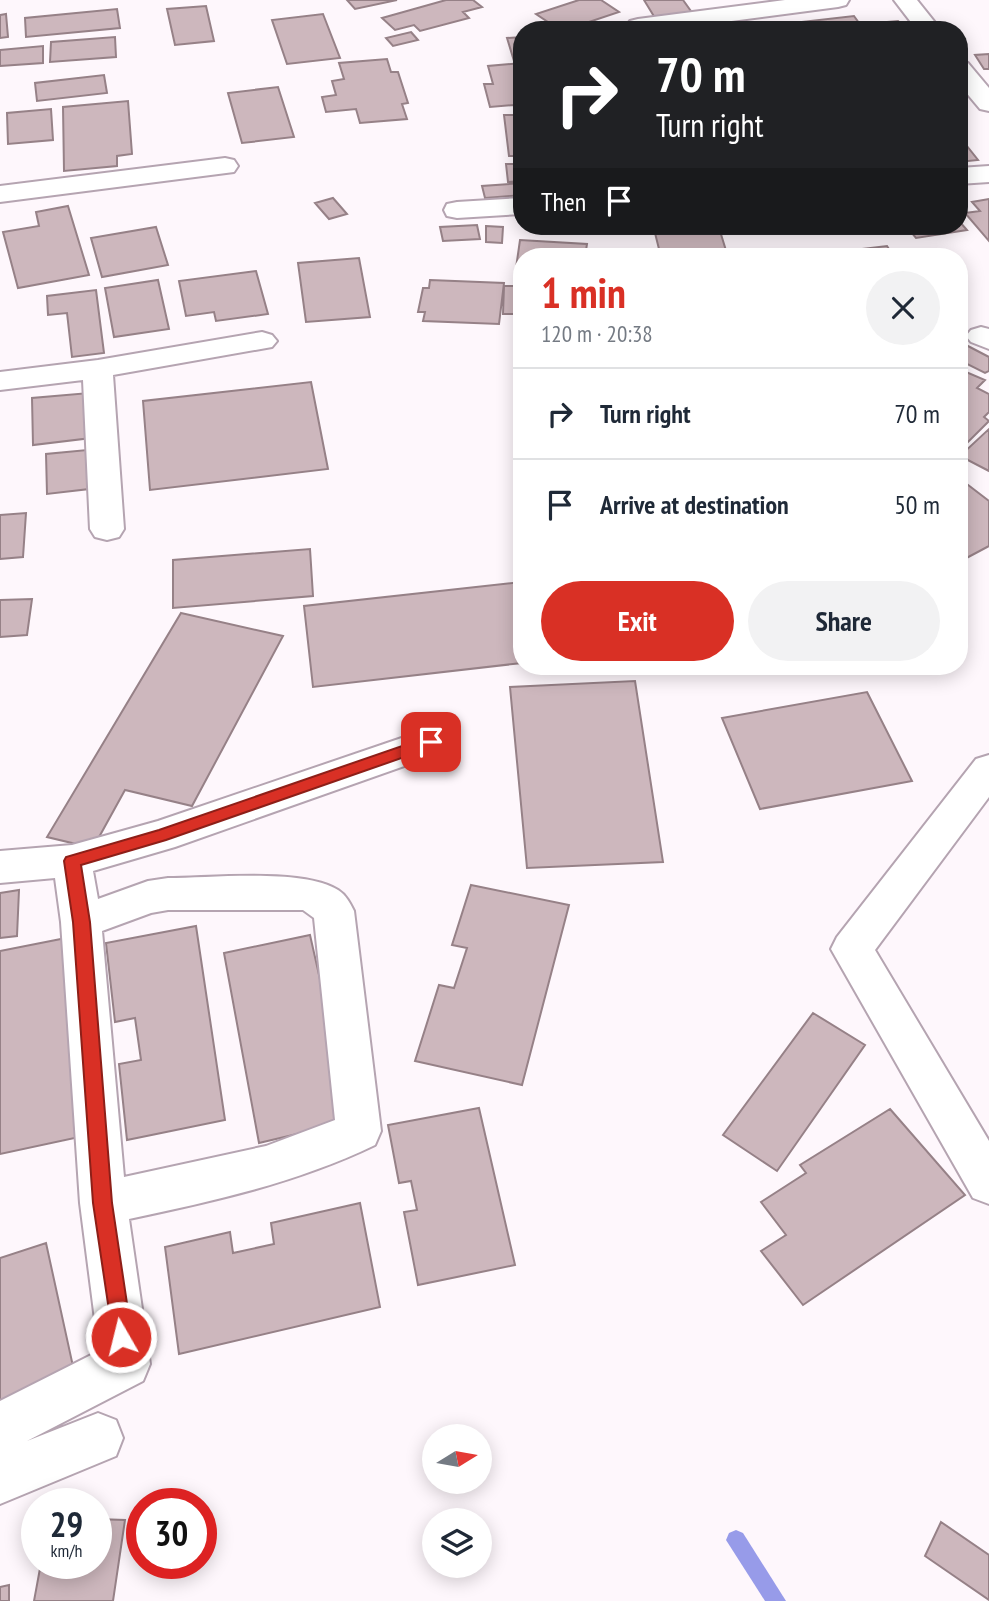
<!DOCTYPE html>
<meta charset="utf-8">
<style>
:root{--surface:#fff;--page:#f2f2f3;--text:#1f2937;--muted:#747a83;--line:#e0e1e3;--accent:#d93025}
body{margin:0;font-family:"PT Sans Narrow",sans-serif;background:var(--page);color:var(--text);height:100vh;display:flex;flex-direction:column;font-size:26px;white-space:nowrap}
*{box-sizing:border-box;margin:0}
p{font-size:23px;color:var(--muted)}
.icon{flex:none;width:38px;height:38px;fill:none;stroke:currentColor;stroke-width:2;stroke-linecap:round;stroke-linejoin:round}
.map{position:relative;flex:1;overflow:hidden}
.panel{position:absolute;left:513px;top:248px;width:455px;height:427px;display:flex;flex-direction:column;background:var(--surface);border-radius:28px;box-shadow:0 4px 18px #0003}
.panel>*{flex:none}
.hud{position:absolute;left:513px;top:21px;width:455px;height:214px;border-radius:28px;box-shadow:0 4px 18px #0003;background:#202124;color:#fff;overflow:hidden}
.needle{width:46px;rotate:79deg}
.fabs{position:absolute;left:422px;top:1424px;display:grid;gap:14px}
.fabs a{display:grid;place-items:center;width:70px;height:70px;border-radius:50%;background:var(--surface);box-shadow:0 4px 18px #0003;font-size:35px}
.speed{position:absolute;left:21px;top:1488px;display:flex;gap:14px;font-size:35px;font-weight:700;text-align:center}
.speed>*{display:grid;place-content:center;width:91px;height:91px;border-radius:50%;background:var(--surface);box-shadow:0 4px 18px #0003;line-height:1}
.speed small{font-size:18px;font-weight:400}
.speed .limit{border:10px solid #d22;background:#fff;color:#111}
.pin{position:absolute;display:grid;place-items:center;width:60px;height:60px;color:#fff;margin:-30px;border-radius:14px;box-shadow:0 4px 10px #0006}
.me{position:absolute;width:77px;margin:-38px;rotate:352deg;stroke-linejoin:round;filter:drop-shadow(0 0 5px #0008)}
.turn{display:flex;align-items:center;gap:24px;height:147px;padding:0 28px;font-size:32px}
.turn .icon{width:91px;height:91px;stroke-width:2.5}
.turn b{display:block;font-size:49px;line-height:60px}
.then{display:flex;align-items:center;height:66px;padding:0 28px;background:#0003;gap:14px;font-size:26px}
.round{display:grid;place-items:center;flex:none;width:74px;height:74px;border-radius:37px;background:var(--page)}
.headline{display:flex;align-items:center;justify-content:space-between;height:119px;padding:0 28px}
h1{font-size:42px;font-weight:800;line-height:52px;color:var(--accent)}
.primary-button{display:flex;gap:14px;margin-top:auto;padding:14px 28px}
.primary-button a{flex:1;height:80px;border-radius:42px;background:var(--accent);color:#fff;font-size:28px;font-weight:800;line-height:80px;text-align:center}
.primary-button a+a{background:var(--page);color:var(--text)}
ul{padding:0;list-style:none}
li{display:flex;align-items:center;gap:21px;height:91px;padding:0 28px;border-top:2px solid var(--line)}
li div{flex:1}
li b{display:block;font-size:26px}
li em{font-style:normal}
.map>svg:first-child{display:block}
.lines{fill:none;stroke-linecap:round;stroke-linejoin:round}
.stream{fill:#979be9;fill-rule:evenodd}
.building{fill:#cdb7bd;stroke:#968187;stroke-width:2}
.minor-casing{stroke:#b5a4b1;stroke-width:4}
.minor{fill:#fff;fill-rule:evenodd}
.route{fill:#d93025;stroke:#8d1f18;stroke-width:2}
</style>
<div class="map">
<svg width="989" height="1601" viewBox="0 0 989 1601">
<rect width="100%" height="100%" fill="#fef7fc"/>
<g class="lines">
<path class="stream" d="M 736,1530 L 743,1533 L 786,1601 L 765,1601 L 726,1540 L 729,1533 Z"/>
</g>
<path class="building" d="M 347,0 L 397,0 L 355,9 Z
M 446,0 L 473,0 L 482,7 L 463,12 L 469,18 L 420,31 L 414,25 L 395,30 L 382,18 Z
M 579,0 L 601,0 L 619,12 L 565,30 L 560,30 L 536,14 Z
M 644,0 L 683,0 L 693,14 L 655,18 Z
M 206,6 L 214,41 L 175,45 L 167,9 Z
M 117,9 L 120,28 L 26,37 L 25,18 Z
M 6,14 L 8,37 L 0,38 L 0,15 Z
M 323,14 L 340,58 L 287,64 L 272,20 Z
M 854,16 L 864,30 L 741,29 Z
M 898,21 L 906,30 L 892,30 L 886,22 Z
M 411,32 L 418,40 L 393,46 L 386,38 Z
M 115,37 L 116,57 L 50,62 L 51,42 Z
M 522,37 L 522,61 L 514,61 L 507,38 Z
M 43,46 L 43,63 L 0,66 L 0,50 Z
M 989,54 L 989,69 L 984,69 L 975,55 Z
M 387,59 L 391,72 L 398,72 L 408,103 L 402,104 L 407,119 L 360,123 L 356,109 L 326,112 L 322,97 L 336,95 L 332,81 L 344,79 L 339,63 Z
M 522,63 L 522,108 L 515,108 L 514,105 L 490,107 L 484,84 L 493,84 L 488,66 Z
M 104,75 L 107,93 L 37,101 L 35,83 Z
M 278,87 L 294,137 L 242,143 L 228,93 Z
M 128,101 L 132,154 L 117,156 L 117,166 L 64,171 L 63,107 Z
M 51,109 L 53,140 L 8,144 L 7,113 Z
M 504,115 L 522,115 L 522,156 L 509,156 Z
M 959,136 L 978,160 L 959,162 Z
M 506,164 L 522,164 L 522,181 L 508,182 Z
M 522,183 L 522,195 L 485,198 L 482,186 Z
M 333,198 L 347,214 L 329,219 L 315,203 Z
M 989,199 L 989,241 L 965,213 L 980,211 L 972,202 Z
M 68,206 L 89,275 L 18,288 L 3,232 L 39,226 L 36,212 Z
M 959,221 L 967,230 L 916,238 L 906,226 L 959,226 Z
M 477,225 L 480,239 L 443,241 L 440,227 Z
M 486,226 L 503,227 L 502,243 L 486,242 Z
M 587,226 L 604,226 L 604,234 L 586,234 Z
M 156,227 L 168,265 L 102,277 L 91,238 Z
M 720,231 L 728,257 L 661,257 L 655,233 Z
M 520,240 L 587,244 L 585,257 L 522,257 L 522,275 L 515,275 Z
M 887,246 L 894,257 L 794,257 Z
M 359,258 L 370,317 L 306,322 L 298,263 Z
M 256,271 L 268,314 L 216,321 L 214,312 L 186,316 L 179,281 Z
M 158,280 L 169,329 L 114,337 L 105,288 Z
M 430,280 L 504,283 L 499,324 L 423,321 L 425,312 L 418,312 L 423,288 L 429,288 Z
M 504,286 L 522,286 L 522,314 L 503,314 Z
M 96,290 L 104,353 L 72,357 L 67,313 L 48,315 L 47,296 Z
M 966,345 L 989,357 L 989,371 L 985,373 L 959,360 L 959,350 Z
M 959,369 L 985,380 L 977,388 L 989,394 L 989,412 L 984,417 L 989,421 L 963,447 L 959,446 Z
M 311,382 L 328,469 L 150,490 L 143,401 Z
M 89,393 L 91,438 L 33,445 L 32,398 Z
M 989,429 L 989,471 L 960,456 Z
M 87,450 L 89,489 L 47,494 L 46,454 Z
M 959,478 L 989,501 L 989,546 L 959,562 Z
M 26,513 L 23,557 L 0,559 L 0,515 Z
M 310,549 L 313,596 L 173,608 L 173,560 Z
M 522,582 L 522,663 L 313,687 L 304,606 Z
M 32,599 L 27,635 L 0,637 L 0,600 Z
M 181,613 L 283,636 L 192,806 L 125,790 L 93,848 L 47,837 Z
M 635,681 L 663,862 L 527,868 L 510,687 Z
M 867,692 L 912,781 L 760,809 L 722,718 Z
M 471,885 L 569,905 L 522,1085 L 415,1061 L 439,985 L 454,988 L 467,948 L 452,945 Z
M 19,890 L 17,936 L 0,938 L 0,893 Z
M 196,926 L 225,1120 L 127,1140 L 119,1064 L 141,1060 L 135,1018 L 115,1022 L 106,943 Z
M 310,935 L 352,1121 L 259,1143 L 224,953 Z
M 66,938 L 84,1136 L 0,1154 L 0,951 Z
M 813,1013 L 865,1045 L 777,1171 L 723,1135 Z
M 479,1108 L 515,1265 L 418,1285 L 404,1212 L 417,1210 L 411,1181 L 399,1183 L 388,1125 Z
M 890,1109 L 965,1195 L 803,1305 L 761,1251 L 786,1235 L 761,1202 L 806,1173 L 800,1165 Z
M 360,1203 L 380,1307 L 179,1354 L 165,1247 L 230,1232 L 233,1253 L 274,1244 L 271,1223 Z
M 46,1243 L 76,1380 L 0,1407 L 0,1258 Z
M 96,1519 L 125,1520 L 113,1601 L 34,1601 L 41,1563 L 96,1563 Z
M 941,1522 L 989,1555 L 989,1600 L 925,1556 Z
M 9,1585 L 9,1601 L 0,1601 L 0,1587 Z"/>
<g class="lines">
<g class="minor-casing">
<path id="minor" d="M 785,0 L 849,0 L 846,5 L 838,7 L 663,30 L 629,30 L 626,26 L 630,21 L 638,19 Z
M 894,0 L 917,0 L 941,30 L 917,30 Z
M 959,61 L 968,63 L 989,88 L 989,111 L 980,109 L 959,84 Z
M 225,158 L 234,160 L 238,166 L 234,172 L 0,202 L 0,186 Z
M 989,166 L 989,182 L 959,184 L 959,168 Z
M 522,198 L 522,214 L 457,218 L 447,216 L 444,210 L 447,204 L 457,202 Z
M 981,327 L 989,329 L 989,349 L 971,342 L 966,336 L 971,330 Z
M 262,332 L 272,335 L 277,341 L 272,347 L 113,375 L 124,529 L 119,537 L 107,540 L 95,537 L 90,529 L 83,380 L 0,390 L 0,372 L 98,360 Z
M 431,728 L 444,732 L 450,742 L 444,752 L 175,847 L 93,871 L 98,899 L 148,881 L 168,878 C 211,878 303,868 338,890 C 346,895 350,903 354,911 L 381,1131 L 375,1145 C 296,1183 214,1201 129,1219 L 150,1364 L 143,1381 L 27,1441 L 98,1413 L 116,1420 L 123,1438 L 116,1456 L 0,1504 L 0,1401 L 99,1351 L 80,1203 L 61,922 L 55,878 L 0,883 L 0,851 L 72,845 L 158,821 ZM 168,910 L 303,910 L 314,918 L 335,1120 L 266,1146 L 124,1177 L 102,931 L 151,913 Z
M 989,755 L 989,797 L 875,950 L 989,1141 L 989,1204 L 973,1198 L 831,949 L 837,937 L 976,759 Z"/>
</g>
<use href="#minor" class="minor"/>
</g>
<path class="route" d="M 431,736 L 436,738 L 439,742 L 436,746 L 166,840 L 81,865 L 90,922 L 112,1203 L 132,1337 L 129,1344 L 121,1347 L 114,1344 L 93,1203 L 73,922 L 64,861 L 66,857 L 159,830 Z"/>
</svg>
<div class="fabs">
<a><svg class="needle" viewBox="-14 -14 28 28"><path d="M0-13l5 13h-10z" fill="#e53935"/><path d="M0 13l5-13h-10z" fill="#747a83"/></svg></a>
<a><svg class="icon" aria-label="layers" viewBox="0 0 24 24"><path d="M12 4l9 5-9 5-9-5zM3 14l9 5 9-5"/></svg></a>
</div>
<div class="speed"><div>29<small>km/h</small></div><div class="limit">30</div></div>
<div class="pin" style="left:431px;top:742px;background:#d93025"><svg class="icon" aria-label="arrive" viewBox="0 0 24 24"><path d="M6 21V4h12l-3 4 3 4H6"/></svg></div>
<svg class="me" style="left:121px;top:1337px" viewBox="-20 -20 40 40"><circle r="17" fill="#d93025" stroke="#fff" stroke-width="3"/><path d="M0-11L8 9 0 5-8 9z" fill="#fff"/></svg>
<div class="hud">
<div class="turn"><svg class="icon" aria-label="right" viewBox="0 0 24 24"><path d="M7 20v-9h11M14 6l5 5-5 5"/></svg><div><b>70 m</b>Turn right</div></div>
<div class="then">Then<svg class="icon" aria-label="arrive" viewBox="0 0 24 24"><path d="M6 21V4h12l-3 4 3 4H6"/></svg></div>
</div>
<section class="panel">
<div class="headline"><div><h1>1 min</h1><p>120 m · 20:38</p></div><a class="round"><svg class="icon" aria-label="close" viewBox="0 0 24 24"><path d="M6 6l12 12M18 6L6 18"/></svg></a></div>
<ul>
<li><svg class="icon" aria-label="right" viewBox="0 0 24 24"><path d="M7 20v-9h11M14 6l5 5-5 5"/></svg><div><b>Turn right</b></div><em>70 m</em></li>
<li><svg class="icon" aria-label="arrive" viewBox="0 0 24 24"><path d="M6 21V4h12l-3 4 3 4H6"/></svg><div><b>Arrive at destination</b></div><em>50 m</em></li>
</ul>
<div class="primary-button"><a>Exit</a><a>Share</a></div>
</section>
</div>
